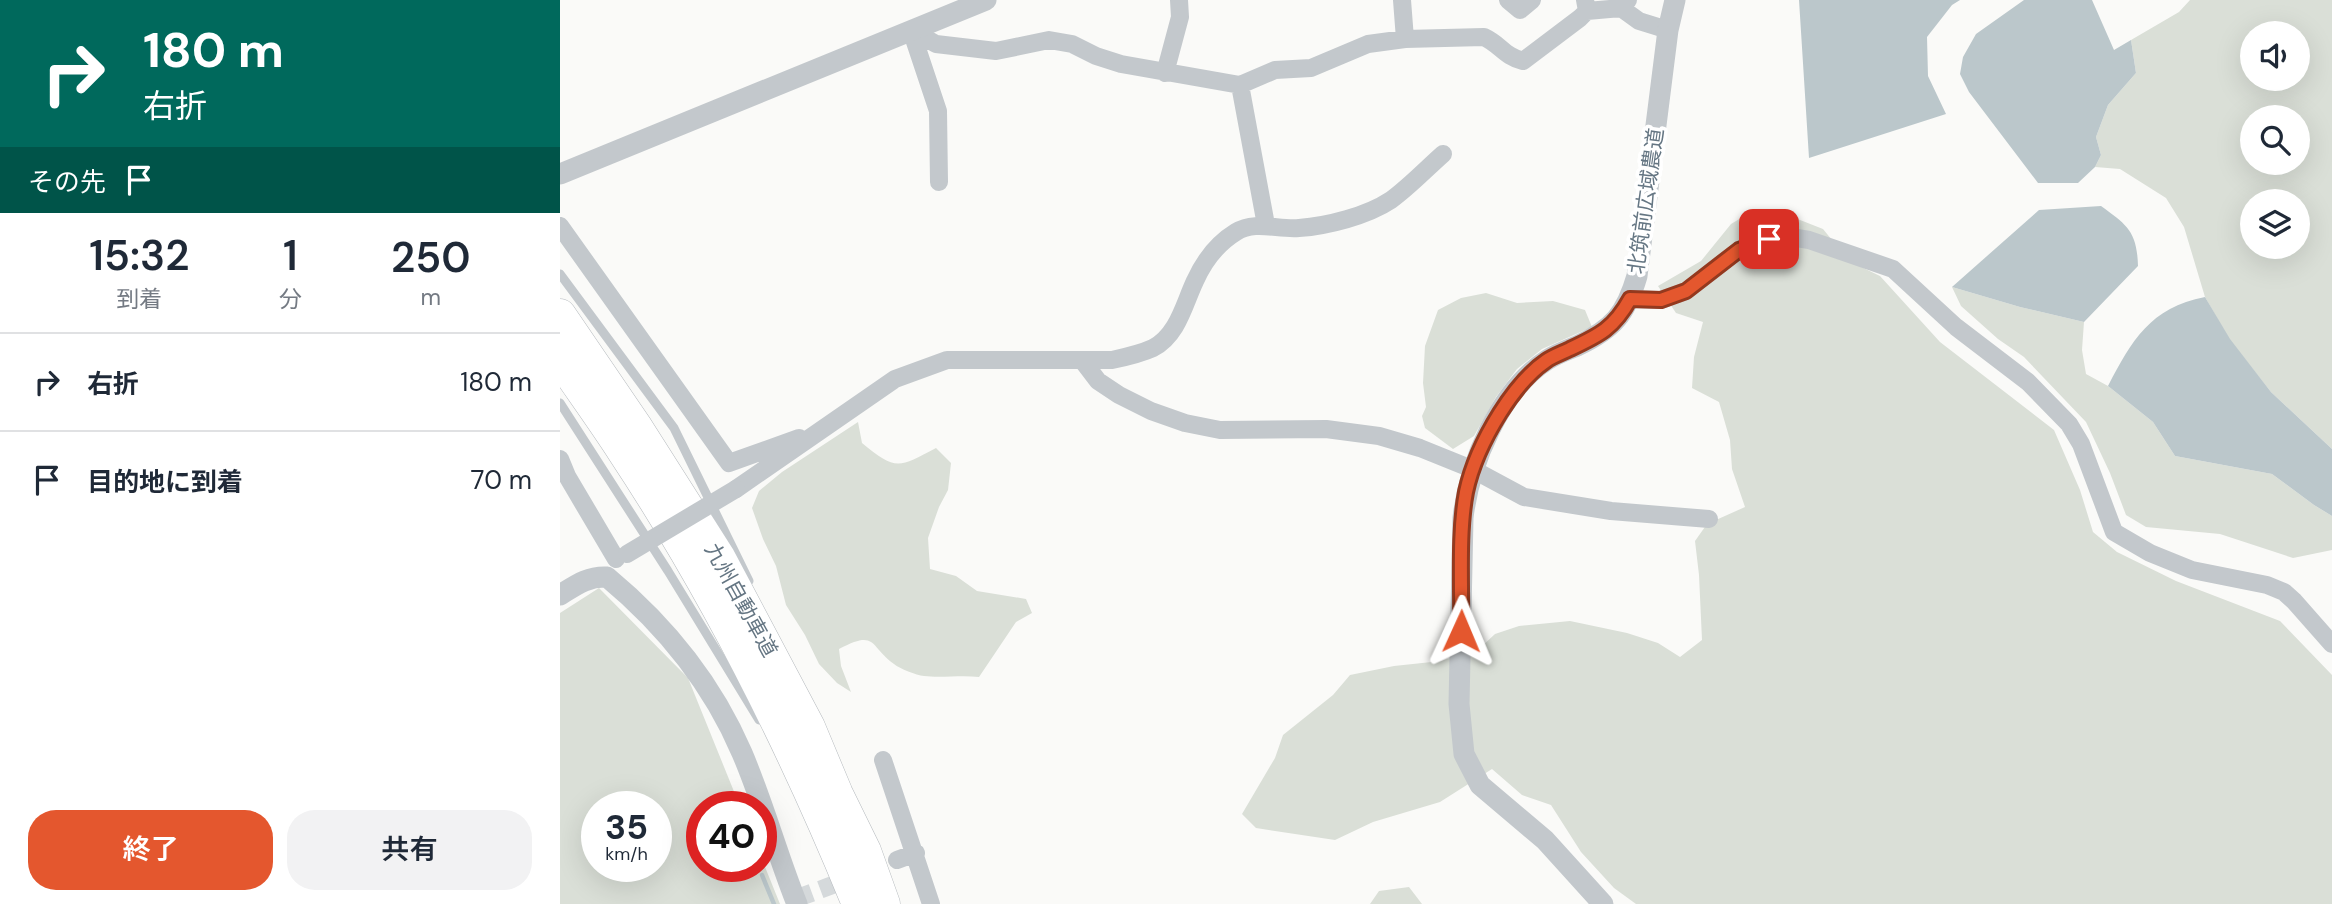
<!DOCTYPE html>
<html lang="ja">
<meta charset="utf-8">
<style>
:root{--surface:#fff;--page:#f2f2f3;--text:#1f2937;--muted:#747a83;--line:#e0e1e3;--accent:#e4572e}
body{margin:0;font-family:"DM Sans","Noto Sans JP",sans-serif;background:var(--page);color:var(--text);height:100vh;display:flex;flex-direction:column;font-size:26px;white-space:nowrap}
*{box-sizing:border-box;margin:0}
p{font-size:23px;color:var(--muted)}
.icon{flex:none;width:38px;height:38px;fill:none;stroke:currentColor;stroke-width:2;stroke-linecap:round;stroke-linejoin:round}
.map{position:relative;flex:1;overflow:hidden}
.details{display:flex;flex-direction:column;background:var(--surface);width:560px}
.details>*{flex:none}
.top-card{background:#00695c;color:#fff;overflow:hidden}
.fabs{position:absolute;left:1680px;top:21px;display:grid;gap:14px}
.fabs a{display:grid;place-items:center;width:70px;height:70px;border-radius:50%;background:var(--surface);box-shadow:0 7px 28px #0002;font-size:35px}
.speed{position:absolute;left:21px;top:791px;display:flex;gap:14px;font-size:35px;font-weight:700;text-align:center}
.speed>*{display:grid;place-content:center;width:91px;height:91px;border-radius:50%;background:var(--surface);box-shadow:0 7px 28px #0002;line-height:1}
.speed small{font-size:18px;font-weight:400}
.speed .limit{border:10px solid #d22;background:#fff;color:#111}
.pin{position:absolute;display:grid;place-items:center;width:60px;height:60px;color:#fff;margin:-30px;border-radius:14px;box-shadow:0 4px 10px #0006}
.me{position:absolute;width:77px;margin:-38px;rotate:1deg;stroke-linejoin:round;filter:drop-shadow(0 0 5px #0008)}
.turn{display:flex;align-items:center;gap:24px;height:147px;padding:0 28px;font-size:32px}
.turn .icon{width:91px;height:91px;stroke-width:2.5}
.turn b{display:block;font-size:49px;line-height:60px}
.then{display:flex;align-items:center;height:66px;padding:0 28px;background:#0003;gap:14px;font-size:26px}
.eta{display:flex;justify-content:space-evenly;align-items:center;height:119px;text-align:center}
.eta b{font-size:42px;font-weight:600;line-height:49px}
.button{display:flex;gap:14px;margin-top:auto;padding:14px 28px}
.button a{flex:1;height:80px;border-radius:28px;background:var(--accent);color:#fff;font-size:28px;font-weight:600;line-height:80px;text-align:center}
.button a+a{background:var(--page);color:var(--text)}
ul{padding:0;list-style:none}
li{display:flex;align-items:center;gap:21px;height:98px;padding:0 28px;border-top:2px solid var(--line)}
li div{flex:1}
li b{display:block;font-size:26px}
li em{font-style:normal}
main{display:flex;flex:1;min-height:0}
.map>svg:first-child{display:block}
.green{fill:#dadfd7;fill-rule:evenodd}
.water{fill:#bbc7cb}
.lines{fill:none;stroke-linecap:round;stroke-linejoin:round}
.stream{stroke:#bbc7cb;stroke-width:4.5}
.minor-tunnel{stroke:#d5d9db;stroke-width:18;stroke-dasharray:18 9;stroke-linecap:butt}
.motorway-casing{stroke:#b4b9bd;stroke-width:33}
.service{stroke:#c3c8cc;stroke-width:9}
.minor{stroke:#c3c8cc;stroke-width:18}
.tertiary{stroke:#c3c8cc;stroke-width:21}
.motorway{stroke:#fff;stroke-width:32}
.minor-bridge{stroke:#c3c8cc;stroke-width:18}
.route-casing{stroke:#94391e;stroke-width:18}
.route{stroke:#e4572e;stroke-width:12}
.labels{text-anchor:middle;stroke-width:7;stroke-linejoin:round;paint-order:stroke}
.street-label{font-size:21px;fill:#657683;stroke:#fff}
</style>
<main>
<section class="details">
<div class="top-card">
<div class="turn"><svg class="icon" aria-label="right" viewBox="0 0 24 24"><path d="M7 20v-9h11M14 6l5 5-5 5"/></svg><div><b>180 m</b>右折</div></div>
<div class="then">その先<svg class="icon" aria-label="arrive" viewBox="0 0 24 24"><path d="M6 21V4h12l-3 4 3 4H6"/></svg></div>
</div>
<div class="eta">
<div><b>15:32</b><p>到着</p></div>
<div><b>1</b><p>分</p></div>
<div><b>250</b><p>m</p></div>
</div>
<ul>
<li><svg class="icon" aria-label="right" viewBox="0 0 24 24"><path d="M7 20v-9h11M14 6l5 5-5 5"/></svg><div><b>右折</b></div><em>180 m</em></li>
<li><svg class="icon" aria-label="arrive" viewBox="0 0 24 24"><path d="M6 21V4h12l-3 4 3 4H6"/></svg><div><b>目的地に到着</b></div><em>70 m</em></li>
</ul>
<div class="button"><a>終了</a><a>共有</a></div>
</section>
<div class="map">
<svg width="1772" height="904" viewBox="0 0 1772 904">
<rect width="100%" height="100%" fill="#fafaf8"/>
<path class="green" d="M 1630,0 L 1772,0 L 1772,449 L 1711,392 L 1669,339 L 1645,297 L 1624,227 L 1606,198 L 1560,169 L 1535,167 L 1541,155 L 1536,137 L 1548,105 L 1576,73 L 1571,40 L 1619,12 ZM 1692,33 L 1738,33 L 1738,79 L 1692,79 ZM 1692,117 L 1738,117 L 1738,163 L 1692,163 ZM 1692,201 L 1738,201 L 1738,247 L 1692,247 Z
M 1186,215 L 1211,219 L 1235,218 L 1263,229 L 1289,261 L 1320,276 L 1380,342 L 1494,430 L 1520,490 L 1533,532 L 1557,552 L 1616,581 L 1720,621 L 1772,675 L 1772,904 L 1076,904 L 1054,888 L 1021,852 L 991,805 L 962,795 L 932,769 L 880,802 L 813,822 L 775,840 L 696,828 L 682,814 L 715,758 L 723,735 L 773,695 L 790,675 L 834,666 L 881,661 L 920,648 L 935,634 L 959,626 L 1010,621 L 1067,633 L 1098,643 L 1120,657 L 1142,640 L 1139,575 L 1135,541 L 1147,524 L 1185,507 L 1172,469 L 1170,440 L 1159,402 L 1132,388 L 1134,357 L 1143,322 L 1116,313 L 1098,286 L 1141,261 L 1171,224 Z
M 1392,287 L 1460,307 L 1524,322 L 1522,350 L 1526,374 L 1548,386 L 1593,422 L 1615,456 L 1712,474 L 1754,505 L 1772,516 L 1772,550 L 1733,558 L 1660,534 L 1586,527 L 1566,515 L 1550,473 L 1526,422 L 1464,357 L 1438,339 L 1401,306 Z
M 926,293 L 957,303 L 993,301 L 1025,310 L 1032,327 L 982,349 L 957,369 L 936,397 L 914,436 L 893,449 L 865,428 L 862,416 L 866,407 L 863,383 L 865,346 L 878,310 L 901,298 Z
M 298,422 L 302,443 C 336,471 338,468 376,448 L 391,463 L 388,490 L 379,507 L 368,538 L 370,569 L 396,576 L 417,591 L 466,599 L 472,613 L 456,622 L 419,677 C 402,675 380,678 364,676 C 356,675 340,669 334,664 C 309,646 317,629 279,649 L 281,666 L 291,692 L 277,683 L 259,664 L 245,635 L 226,605 L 216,566 L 203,539 L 192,508 L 199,491 L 222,472 Z
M 39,588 L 128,678 L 175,794 L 189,803 L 191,807 L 142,807 L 142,866 L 201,866 L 201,857 L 220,904 L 0,904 L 0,613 ZM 37,807 L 96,807 L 96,866 L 37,866 Z
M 849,887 L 862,904 L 810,904 L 819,891 Z"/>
<path class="water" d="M 1239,0 L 1400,0 L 1392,5 L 1367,37 L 1368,76 L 1386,114 L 1249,158 Z
M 1464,0 L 1532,0 L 1554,50 L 1571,40 L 1576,73 L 1548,105 L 1536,137 L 1541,155 L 1535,167 L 1518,183 L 1478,183 L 1409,92 L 1400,74 L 1403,57 L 1416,34 Z
M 1541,206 C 1567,225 1577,231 1578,266 L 1524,322 L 1460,307 L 1392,287 L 1479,210 Z
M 1645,297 L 1670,339 L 1711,392 L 1772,449 L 1772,516 L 1754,505 L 1712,474 L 1615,456 L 1593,422 L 1548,386 C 1572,340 1590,308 1645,297 Z"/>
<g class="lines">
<path class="stream" d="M 202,875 L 214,904"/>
<path class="minor-tunnel" d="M 235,899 L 294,877"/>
<g class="motorway-casing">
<path id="motorway" d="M 0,315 L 77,428 L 159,557 L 249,727 L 277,794 L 305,851 L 324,904
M 0,359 C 21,390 43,420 63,451 C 157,593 234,747 298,904"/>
</g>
<path class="service" d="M 0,274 L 114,428 L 189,581
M 0,403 L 108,571 L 199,720"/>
<path class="minor" d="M 948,0 L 960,10 L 972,0
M 1061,8 L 1079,21 L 1108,30
M 1027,11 L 1061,8 L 1068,0
M 351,30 L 376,44 L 436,51 L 489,40 L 512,44 L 536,56 L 561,64 L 680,85
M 351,30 L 378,111 L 379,182
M 845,39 L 924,37 C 941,45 944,56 963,61 L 1020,18 L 1027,11 L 1025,0
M 605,73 L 620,17 L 619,0
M 706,225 L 680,85 L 715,70 L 751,68 L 808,44 L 845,39 L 842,0
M 0,226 L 169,463 L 239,438
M 1071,299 L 1101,300 L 1126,291 L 1179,250 L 1209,239 L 1231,237 L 1249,240 L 1333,269 L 1396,327 L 1468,382 L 1509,424 L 1521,444 L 1554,532 L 1590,553 L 1632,570 L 1707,585 L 1724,592 L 1734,601 L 1772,644
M 522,360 L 538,381 L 559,395 L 591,411 L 625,423 L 660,430 L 766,429 L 819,436 L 860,448 L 912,469 L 964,497 L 1051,511 L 1149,519
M 0,459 L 7,476 L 56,559
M 176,489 L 335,379 L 387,360 L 552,360 C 566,357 580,354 593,348 C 618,335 624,304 635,281 C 644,261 658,243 676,232 C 695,220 718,230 739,228 C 767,226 807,216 831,200 C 849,187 866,169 883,154
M 323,760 L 371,904
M 337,860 L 356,853"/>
<path class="tertiary" d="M 0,174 L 426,0
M 0,595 C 16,585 28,576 47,577 C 106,626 152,683 182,753 C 203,802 217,854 237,904
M 1043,904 L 985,840 L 920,785 L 904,754 L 899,704 L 903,518 C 909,464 940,390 987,360 C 996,354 1007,350 1017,346 C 1053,329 1066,314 1077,276 L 1108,30 L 1115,0"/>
<use href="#motorway" class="motorway"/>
<path class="minor-bridge" d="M 67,554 L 176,489"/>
</g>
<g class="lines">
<g class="route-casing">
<path id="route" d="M 901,631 C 902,588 898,534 906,492 C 912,464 925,437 940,413 C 952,394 967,374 986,361 C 993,356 1002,353 1010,349 C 1040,335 1054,328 1070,299 L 1101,300 L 1126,291 L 1179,250 L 1209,239"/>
</g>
<use href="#route" class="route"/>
</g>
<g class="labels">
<g class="street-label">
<text transform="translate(1086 201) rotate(-82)" y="7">北筑前広域農道</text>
<text transform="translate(181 600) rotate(61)" y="7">九州自動車道</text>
</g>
</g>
</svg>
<div class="fabs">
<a><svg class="icon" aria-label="sound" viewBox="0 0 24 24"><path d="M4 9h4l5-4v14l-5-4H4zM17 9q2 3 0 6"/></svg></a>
<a><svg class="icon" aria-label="search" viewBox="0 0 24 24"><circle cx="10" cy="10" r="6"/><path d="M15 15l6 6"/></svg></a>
<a><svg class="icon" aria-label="layers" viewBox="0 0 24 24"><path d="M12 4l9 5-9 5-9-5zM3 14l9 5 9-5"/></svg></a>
</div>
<div class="speed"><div>35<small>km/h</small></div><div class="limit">40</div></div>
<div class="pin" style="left:1209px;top:239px;background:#d93025"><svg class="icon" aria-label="arrive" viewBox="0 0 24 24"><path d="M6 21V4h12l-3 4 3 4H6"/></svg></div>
<svg class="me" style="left:901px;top:631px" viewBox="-20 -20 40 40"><path d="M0-17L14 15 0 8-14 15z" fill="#e4572e" stroke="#fff" stroke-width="4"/></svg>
</div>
</main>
